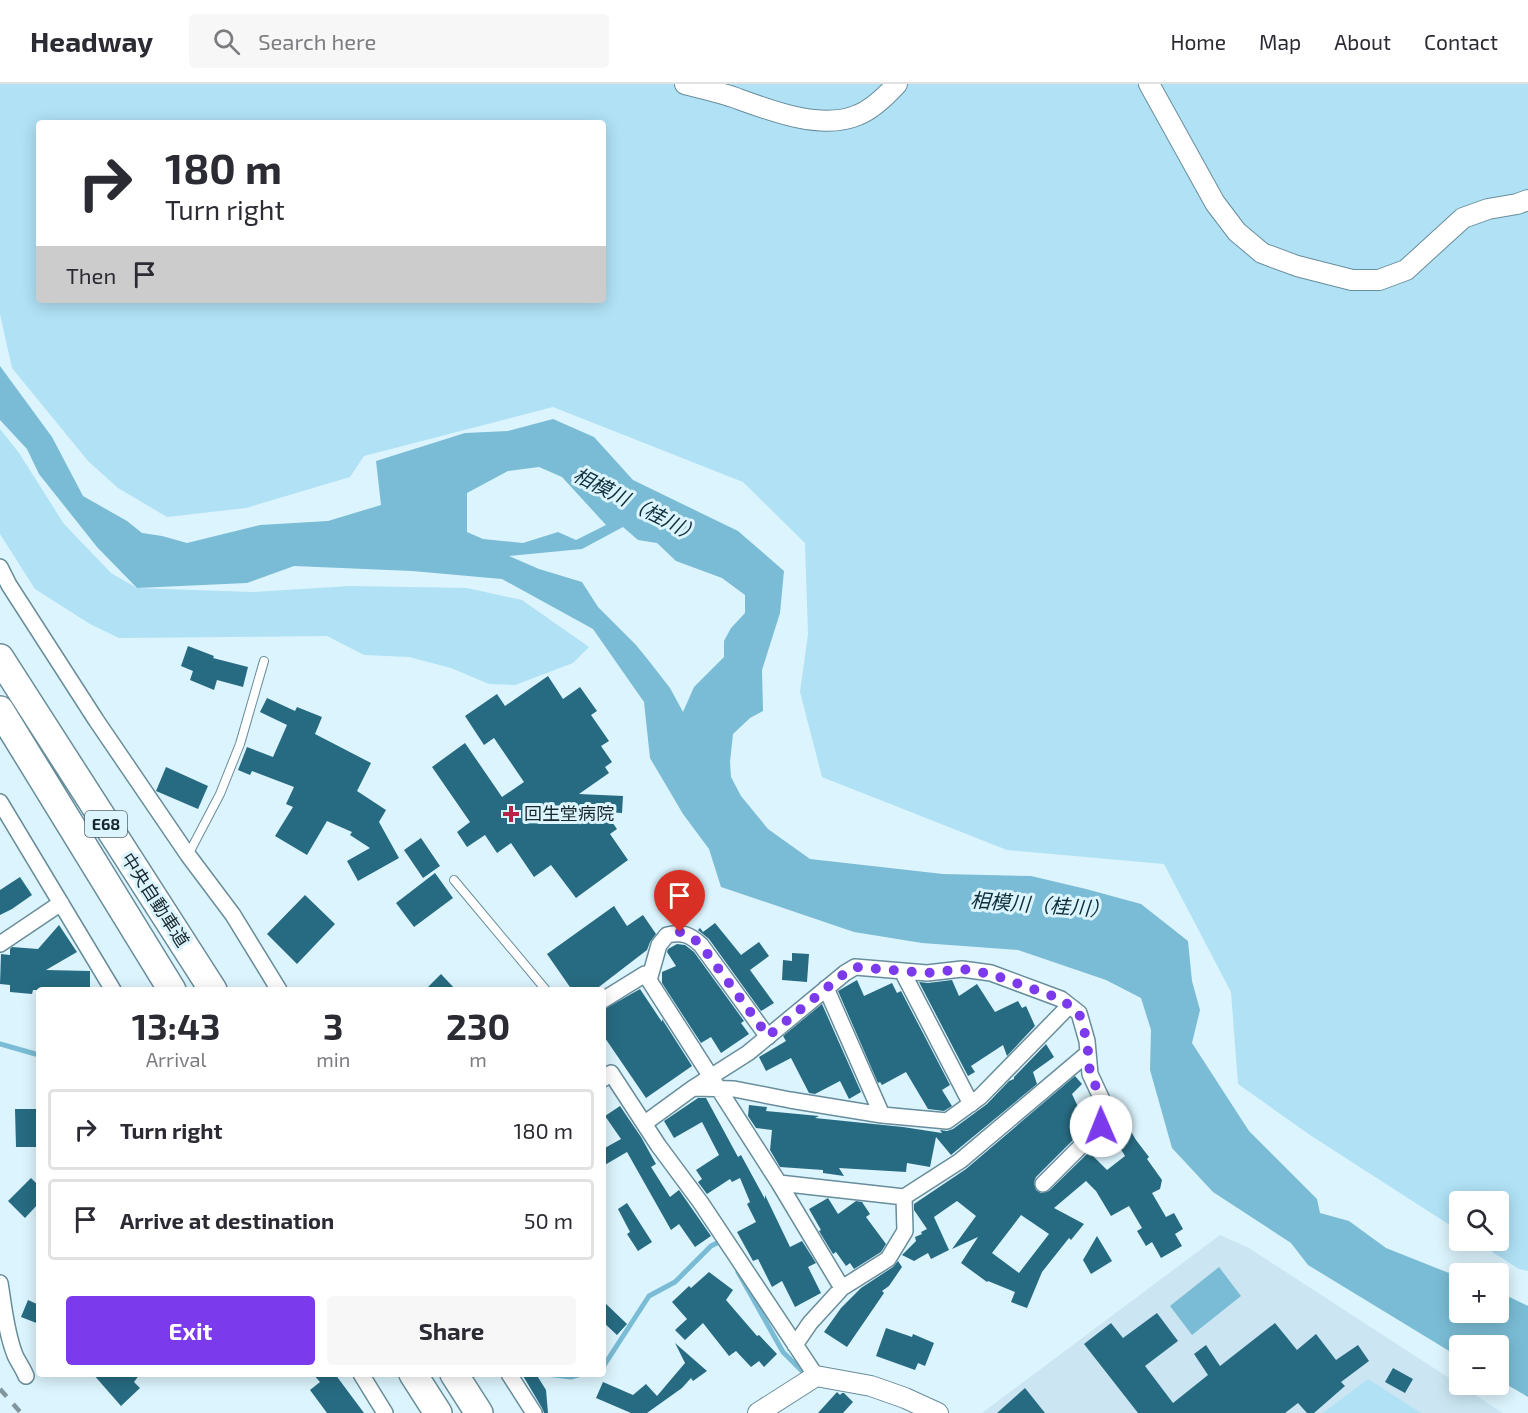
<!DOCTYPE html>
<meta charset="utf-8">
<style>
:root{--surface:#fff;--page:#f7f7f7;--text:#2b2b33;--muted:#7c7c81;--line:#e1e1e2;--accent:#7c3aed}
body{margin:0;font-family:"Exo 2","Noto Sans JP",sans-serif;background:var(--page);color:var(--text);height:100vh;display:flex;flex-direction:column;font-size:22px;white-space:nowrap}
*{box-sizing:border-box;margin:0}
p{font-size:20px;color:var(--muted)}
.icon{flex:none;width:33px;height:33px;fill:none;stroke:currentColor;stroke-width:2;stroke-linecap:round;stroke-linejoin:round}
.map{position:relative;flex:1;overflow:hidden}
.details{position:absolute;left:36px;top:903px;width:570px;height:390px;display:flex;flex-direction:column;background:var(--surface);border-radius:6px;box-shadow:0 3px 15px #0003}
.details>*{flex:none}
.guide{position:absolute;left:36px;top:36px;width:570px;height:183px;border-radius:6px;box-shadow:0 3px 15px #0003;background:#fff;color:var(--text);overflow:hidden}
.tools{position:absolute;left:1449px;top:1107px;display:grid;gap:12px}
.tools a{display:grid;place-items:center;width:60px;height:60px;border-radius:6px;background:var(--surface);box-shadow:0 3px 15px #0003;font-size:30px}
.pin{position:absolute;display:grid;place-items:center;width:51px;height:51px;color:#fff;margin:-62px -26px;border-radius:50% 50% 50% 0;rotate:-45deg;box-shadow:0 0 6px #0007}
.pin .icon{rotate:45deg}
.me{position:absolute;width:66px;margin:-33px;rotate:359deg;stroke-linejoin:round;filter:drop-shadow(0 0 4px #0008)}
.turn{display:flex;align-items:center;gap:21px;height:126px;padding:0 30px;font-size:27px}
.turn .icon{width:78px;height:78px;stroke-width:2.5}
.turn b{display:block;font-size:42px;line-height:51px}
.then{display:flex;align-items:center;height:57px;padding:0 30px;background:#0003;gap:12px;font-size:22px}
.eta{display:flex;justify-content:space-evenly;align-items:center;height:102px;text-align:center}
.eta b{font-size:36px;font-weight:700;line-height:42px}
.action{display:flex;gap:12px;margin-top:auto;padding:12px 30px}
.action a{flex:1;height:69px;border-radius:6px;background:var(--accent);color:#fff;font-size:24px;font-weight:700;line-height:69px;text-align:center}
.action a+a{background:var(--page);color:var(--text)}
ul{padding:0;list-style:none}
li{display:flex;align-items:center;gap:18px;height:81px;margin:0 12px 9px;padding:0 18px;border:3px solid var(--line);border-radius:6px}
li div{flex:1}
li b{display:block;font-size:22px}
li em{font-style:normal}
header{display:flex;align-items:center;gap:36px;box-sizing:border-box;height:84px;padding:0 30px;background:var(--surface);border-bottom:2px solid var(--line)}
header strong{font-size:28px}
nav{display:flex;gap:33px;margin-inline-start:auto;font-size:21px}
.search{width:420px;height:54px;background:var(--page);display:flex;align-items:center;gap:15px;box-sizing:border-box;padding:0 21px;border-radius:6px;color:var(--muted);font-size:22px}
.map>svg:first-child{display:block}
.built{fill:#cbe6f2}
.green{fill:#b0e1f5;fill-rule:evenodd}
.water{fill:#7abcd5;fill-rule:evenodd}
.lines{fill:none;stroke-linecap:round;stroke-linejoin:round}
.stream{stroke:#7abcd5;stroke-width:5}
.building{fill:#276b82;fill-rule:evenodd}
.service-casing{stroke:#688d9b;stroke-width:10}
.minor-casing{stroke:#688d9b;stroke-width:18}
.tertiary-casing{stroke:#688d9b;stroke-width:22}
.motorway-casing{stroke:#688d9b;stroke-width:30}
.service{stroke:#fff;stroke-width:8}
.minor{stroke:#fff;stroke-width:15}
.tertiary{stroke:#fff;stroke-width:20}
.motorway{stroke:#fff;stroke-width:27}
.rail{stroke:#81959d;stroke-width:4.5;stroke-dasharray:10 10;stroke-linecap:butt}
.route{stroke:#7c3aed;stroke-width:10;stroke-dasharray:0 18}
.poi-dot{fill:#b62446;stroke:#dcf4fd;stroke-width:2}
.labels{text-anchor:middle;stroke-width:6;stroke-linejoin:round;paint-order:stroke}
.shield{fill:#dcf4fd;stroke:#53646b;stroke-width:1.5}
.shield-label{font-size:16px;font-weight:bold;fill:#18272d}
.poi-label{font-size:18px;fill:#18272d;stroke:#dcf4fd;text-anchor:start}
.street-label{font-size:18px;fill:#18272d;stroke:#dcf4fd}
.water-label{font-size:20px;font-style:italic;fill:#0e2f3a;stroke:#dcf4fd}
</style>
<header>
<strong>Headway</strong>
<div class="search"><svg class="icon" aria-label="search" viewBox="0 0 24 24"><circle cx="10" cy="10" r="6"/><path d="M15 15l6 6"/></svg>Search here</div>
<nav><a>Home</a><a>Map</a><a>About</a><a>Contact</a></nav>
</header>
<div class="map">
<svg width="1528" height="1329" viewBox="0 0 1528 1329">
<rect width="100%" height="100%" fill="#dcf4fd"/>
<path class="built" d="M 1220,1151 L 1249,1164 L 1503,1329 L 982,1329 Z"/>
<path class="green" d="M 0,0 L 1528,0 L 1528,1187 L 1519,1185 L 1475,1157 L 1498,1156 L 1498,1118 L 1460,1118 L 1459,1147 L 1310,1051 L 1238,1000 L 1231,908 L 1164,780 L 1007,766 L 822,693 L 800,608 L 808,550 L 805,459 L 743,398 L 553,323 L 364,372 L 350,393 L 246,424 L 167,433 L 118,404 L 88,377 L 12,284 L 0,230 ZM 39,39 L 603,39 L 603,216 L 39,216 Z
M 0,345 L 19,369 L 64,440 L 111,489 L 137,504 L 252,508 L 349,502 L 467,504 L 522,516 L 589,563 L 573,579 L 515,601 L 489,600 L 451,584 L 409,573 L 364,571 L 327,552 L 119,554 L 90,540 L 35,505 L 0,450 Z
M 1368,1295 L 1421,1329 L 1323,1329 Z"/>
<path class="water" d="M 0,282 L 52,353 L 83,412 L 127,437 L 142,449 L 162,452 L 187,459 L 260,441 L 328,437 L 381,421 L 376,377 L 465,349 L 508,347 L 553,335 L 594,353 L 633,396 L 738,447 L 784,487 L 780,529 L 762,586 L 763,627 L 750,634 L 733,650 L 730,678 L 731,693 L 741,712 L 768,745 L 810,775 L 943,790 L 1031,792 L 1086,805 L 1141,820 L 1188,857 L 1192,897 L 1200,926 L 1192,959 L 1249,1047 L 1317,1115 L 1320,1129 L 1349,1137 L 1386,1164 L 1459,1193 L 1460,1228 L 1498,1228 L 1499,1208 L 1528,1222 L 1528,1313 L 1499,1296 L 1498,1262 L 1460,1262 L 1459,1273 L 1308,1181 L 1291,1159 L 1213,1108 L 1172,1064 L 1150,986 L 1151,946 L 1141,914 L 1106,896 L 1018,866 L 922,859 L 854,848 L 721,803 L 709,765 L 683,730 L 650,674 L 644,618 L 593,545 L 502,495 L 412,487 L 294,482 L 247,499 L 137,504 L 97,463 L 39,390 L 27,365 L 0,336 ZM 539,383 L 562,393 L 606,441 L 576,456 L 558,448 L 523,459 L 483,455 L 467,448 L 467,409 L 508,387 ZM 623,443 L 638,456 L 657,459 L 676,477 L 722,494 L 745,511 L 745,529 L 731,544 L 724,557 L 724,573 L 694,603 L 683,628 L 670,604 L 649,577 L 636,561 L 598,523 L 582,498 L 539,485 L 509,472 L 582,465 Z
M 1219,1183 L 1241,1212 L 1192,1251 L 1170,1222 Z"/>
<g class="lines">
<path class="stream" d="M 0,960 L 39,971
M 738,1188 L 783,1268 L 807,1292
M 603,1283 L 649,1212 L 675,1198 L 711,1162 L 721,1157 L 722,1159
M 546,1290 L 571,1293 L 581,1290"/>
</g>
<path class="building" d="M 188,562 L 214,572 L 213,574 L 248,583 L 243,603 L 217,596 L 214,606 L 190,596 L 193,587 L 181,582 Z
M 548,592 L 563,615 L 580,603 L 597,627 L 591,631 L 609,657 L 601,662 L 612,678 L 605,683 L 609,689 L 579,710 L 623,712 L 622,729 L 605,728 L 617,745 L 610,750 L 628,776 L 576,814 L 551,781 L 534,793 L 511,759 L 497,769 L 485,751 L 467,763 L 457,748 L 470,738 L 432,683 L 465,659 L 502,713 L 524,698 L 494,654 L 484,661 L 465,632 L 497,610 L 505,622 Z
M 267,614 L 295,627 L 297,623 L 322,633 L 315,650 L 371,679 L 357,707 L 386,726 L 379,738 L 399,774 L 358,797 L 347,777 L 370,764 L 350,751 L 352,748 L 327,737 L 307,771 L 275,752 L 293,723 L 286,720 L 294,703 L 252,687 L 250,691 L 238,686 L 247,663 L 273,673 L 287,641 L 260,628 Z
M 166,683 L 208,702 L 198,725 L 156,707 Z
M 421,754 L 440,782 L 423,794 L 404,766 Z
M 435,789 L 453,814 L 414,843 L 396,819 Z
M 20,793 L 32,811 L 12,825 L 0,831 L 0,806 Z
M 305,811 L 335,840 L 297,880 L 267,850 Z
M 614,822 L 627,842 L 643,831 L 656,850 L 650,858 L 647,866 L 595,906 L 572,906 L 547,870 Z
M 715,839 L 741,871 L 759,858 L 769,872 L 750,886 L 774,919 L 761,927 L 709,855 L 698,846 L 700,844 L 703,848 Z
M 59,841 L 77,868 L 46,886 L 90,887 L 90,906 L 33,906 L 32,910 L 10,908 L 10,901 L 0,900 L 1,870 L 10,871 L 10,865 L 12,863 L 38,865 Z
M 677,860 L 685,861 L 694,868 L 744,937 L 741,939 L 749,950 L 721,969 L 711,953 L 701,959 L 662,899 L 662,888 L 676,882 L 667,868 L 668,865 Z
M 792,869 L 809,870 L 807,898 L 782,896 L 783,876 L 792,877 Z
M 441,890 L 456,906 L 425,906 Z
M 857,896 L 864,912 L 892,899 L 897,909 L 901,907 L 950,1001 L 942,1006 L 952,1022 L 944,1027 L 928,1025 L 906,988 L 882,1001 L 880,998 L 878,999 L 838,907 Z
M 952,896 L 959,912 L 977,900 L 995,928 L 1018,917 L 1022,924 L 1026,922 L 1035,942 L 1007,972 L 1003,961 L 971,982 L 975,988 L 968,992 L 919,898 L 928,899 Z
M 640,905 L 662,938 L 662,935 L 692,982 L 646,1014 L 603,951 L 603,926 Z
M 822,920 L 861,1008 L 849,1015 L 840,997 L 815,1010 L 809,1009 L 791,974 L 766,987 L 759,973 L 786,957 L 783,952 Z
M 1046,960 L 1054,973 L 1033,988 L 1037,1000 L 951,1071 L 936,1053 L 930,1083 L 907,1079 L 906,1088 L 839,1084 L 844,1092 L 823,1089 L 823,1086 L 780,1083 L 770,1066 L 772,1046 L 756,1044 L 748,1032 L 749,1021 L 767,1023 L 766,1027 L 819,1032 L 815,1034 L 903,1043 L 942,1049 L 940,1046 L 947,1047 L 953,1045 L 987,1020 L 1009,997 L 1014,995 L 1014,993 Z
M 1075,992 L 1082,1000 L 1072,1010 L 1087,1042 L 1083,1047 L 1072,1051 L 1075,1054 L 1036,1093 L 1034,1098 L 1036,1106 L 1041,1109 L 1049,1107 L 1089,1068 L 1107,1086 L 1125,1072 L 1109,1046 L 1112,1030 L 1119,1027 L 1136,1056 L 1149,1073 L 1147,1075 L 1162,1096 L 1160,1105 L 1152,1109 L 1166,1133 L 1174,1129 L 1183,1145 L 1175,1150 L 1182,1162 L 1161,1174 L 1152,1158 L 1146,1162 L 1137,1147 L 1142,1144 L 1129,1122 L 1111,1132 L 1096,1107 L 1086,1097 L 1054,1124 L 1084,1140 L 1071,1156 L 1069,1154 L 1042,1188 L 1027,1224 L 1011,1218 L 1015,1208 L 988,1197 L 987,1198 L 961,1179 L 978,1153 L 952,1165 L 976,1132 L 957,1117 L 934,1133 L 949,1166 L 931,1175 L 928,1169 L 914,1177 L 902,1171 L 916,1157 L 915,1153 L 922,1150 L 921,1148 L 927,1145 L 914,1126 L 914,1120 L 966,1085 ZM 1021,1131 L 1049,1150 L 1019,1189 L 992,1169 Z
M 698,1014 L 706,1014 L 738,1073 L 741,1071 L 765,1115 L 765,1111 L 790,1163 L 802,1157 L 816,1179 L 808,1183 L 821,1209 L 795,1223 L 782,1197 L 772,1203 L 758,1175 L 753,1177 L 737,1148 L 756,1138 L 747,1120 L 750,1118 L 740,1094 L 732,1098 L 730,1095 L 707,1110 L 698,1098 L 702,1095 L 696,1086 L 719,1071 L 702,1038 L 674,1054 L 664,1037 Z
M 620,1022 L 641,1053 L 656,1080 L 651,1083 L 670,1113 L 679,1106 L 711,1152 L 695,1163 L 679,1140 L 671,1146 L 627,1068 L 603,1082 L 603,1065 L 621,1055 L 605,1032 Z
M 15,1025 L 39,1025 L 39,1063 L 16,1063 Z
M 31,1094 L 39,1102 L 39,1119 L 25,1134 L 8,1117 Z
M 828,1114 L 838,1130 L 856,1117 L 862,1118 L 870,1130 L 866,1133 L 886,1160 L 881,1168 L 854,1185 L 850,1179 L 846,1182 L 836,1168 L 833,1170 L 819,1147 L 821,1146 L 809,1125 Z
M 627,1119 L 652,1158 L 638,1167 L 627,1150 L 630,1148 L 618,1125 Z
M 1097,1152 L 1112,1177 L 1091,1190 L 1083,1176 Z
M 898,1177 L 902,1183 L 889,1202 L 882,1207 L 884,1209 L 847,1263 L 824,1248 L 841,1224 L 861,1204 L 893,1183 Z
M 709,1188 L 733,1206 L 726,1216 L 757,1252 L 759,1251 L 777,1270 L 764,1283 L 759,1277 L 751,1283 L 736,1267 L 729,1272 L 703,1239 L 685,1256 L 675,1246 L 687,1235 L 672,1218 L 689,1202 L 691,1204 Z
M 28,1216 L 39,1221 L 39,1240 L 21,1233 Z
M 603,1217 L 627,1240 L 617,1251 L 603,1238 Z
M 1157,1229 L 1178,1257 L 1145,1282 L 1173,1319 L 1208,1291 L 1194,1270 L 1206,1261 L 1220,1282 L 1275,1239 L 1297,1266 L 1316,1250 L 1336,1276 L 1358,1261 L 1369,1277 L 1341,1298 L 1345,1302 L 1314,1329 L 1307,1329 L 1298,1319 L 1285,1329 L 1138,1329 L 1084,1260 L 1111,1239 L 1123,1254 Z
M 886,1244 L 912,1253 L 913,1250 L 934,1259 L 925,1282 L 918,1279 L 915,1286 L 876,1272 Z
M 675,1259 L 707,1287 L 693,1297 L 691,1294 L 682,1304 L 647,1329 L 631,1329 L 596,1314 L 603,1298 L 633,1311 L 646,1300 L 657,1312 L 685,1279 Z
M 1393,1284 L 1413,1295 L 1405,1309 L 1385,1298 Z
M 93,1290 L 140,1290 L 134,1298 L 140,1304 L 121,1322 Z
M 313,1290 L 335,1290 L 364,1329 L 327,1329 L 310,1306 L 320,1298 Z
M 522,1290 L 536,1290 L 546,1306 L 548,1329 L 544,1329 L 542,1324 Z
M 1025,1304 L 1045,1329 L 997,1329 Z
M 837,1308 L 840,1311 L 842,1309 L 844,1309 L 853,1318 L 843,1329 L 818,1329 Z"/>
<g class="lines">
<g class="service-casing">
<path id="service" d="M 188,771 L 220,710 L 240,660 L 264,577
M 454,796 L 546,906"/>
</g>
<g class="minor-casing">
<path id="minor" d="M 0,483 L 9,501 L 96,636 L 188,771 L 233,831 L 279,906
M 0,718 L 113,906
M 0,860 L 61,819
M 902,887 L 971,1020
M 649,896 L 659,861 L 667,851 C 683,848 689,850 701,861 L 768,953
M 826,904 L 882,1031
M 603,916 L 645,890 L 779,1099 L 842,1204
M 603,995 L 611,989 L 658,1061 L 701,1119 L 816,1292
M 693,1004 L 734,1005 L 790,1016 L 882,1031 L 947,1037 L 980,1013 L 1069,922
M 645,1039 L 693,1004 L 748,969 L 845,889 L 855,883 L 927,889 L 962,885 L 991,889 L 1061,915 L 1079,929 L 1087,957 L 1090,990 L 1104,1020 L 1101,1042 L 1043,1100
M 779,1099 L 904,1113 L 905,1147 L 888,1175 L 842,1204 L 810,1239 L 795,1261
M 904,1113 L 960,1077 L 1088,969
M 0,1199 C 4,1223 6,1248 15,1271 C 18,1278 23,1284 26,1292
M 361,1290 L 385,1329
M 509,1290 L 534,1329"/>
</g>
<g class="tertiary-casing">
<path id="tertiary" d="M 685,0 C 701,4 718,8 733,13 C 769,26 821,47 858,31 C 873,25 886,12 897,0
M 1149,0 L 1215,119 L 1237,148 L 1262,169 L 1297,182 L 1352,196 L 1379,196 L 1406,186 L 1463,134 L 1488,125 L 1517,120 L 1528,116
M 758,1329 L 816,1292 L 871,1302 L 905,1314 L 938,1329"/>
</g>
<g class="motorway-casing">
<path id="motorway" d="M 0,574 L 213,906
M 0,626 L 172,906
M 413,1290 L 438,1329
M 454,1290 L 479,1329"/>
</g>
<use href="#service" class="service"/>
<use href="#minor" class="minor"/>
<use href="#tertiary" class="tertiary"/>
<use href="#motorway" class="motorway"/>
<path class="rail" d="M 0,1305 L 21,1329"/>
</g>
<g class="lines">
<path class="route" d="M 680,848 L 693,854 L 701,861 L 768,952 L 845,889 L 855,883 L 927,889 L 962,885 L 991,890 L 1061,915 L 1079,929 L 1087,957 L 1090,990 L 1104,1020 L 1101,1042"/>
</g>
<path class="poi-dot" d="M508 721h6v6h6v6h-6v6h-6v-6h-6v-6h6z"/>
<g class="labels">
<rect class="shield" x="85" y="727" width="42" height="26" rx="4.5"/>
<g class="shield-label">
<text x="106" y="746">E68</text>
</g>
<g class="poi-label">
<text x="524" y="736">回生堂病院</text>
</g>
<g class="street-label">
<text transform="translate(155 816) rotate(57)" y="6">中央自動車道</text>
</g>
<g class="water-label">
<text transform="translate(637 421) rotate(27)" y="7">相模川（桂川）</text>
<text transform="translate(1040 821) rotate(4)" y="7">相模川（桂川）</text>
</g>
</g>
</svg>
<div class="tools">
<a><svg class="icon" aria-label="search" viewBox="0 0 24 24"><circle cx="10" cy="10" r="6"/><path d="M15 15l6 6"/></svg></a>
<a>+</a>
<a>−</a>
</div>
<div class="pin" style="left:680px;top:848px;background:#d93025"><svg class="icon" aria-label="arrive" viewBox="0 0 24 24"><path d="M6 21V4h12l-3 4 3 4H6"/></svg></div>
<svg class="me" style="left:1101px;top:1042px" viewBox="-20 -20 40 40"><circle r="19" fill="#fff"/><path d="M0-13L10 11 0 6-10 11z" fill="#7c3aed"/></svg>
<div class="guide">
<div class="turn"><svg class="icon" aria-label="right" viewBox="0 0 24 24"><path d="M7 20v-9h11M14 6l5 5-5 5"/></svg><div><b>180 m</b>Turn right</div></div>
<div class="then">Then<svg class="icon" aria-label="arrive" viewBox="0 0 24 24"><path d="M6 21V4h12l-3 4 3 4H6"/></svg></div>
</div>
<section class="details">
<div class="eta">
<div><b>13:43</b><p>Arrival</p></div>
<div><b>3</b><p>min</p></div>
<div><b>230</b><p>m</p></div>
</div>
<ul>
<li><svg class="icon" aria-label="right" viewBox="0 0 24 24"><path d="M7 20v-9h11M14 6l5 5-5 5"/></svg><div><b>Turn right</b></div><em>180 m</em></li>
<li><svg class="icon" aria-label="arrive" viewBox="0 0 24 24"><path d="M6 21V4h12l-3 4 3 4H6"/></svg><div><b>Arrive at destination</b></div><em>50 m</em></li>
</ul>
<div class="action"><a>Exit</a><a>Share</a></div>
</section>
</div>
